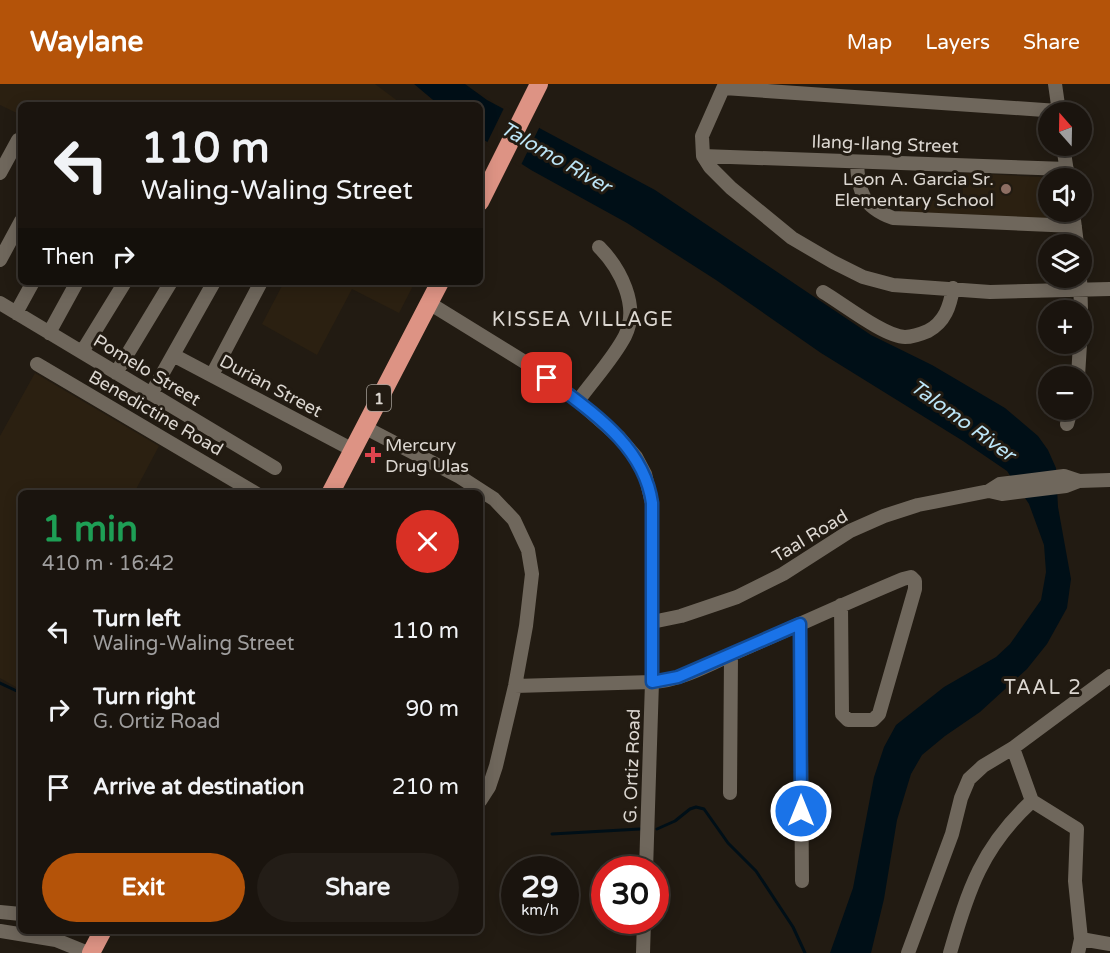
<!DOCTYPE html>
<meta charset="utf-8">
<style>
:root{--surface:#1a140e;--page:#231d17;--text:#f1f3f6;--muted:#9f9e9e;--line:#38332e;--accent:#b45309}
body{margin:0;font-family:"Varela Round",sans-serif;background:var(--page);color:var(--text);height:100vh;display:flex;flex-direction:column;font-size:22px;white-space:nowrap}
*{box-sizing:border-box;margin:0}
p{font-size:20px;color:var(--muted)}
.icon{flex:none;width:33px;height:33px;fill:none;stroke:currentColor;stroke-width:2;stroke-linecap:round;stroke-linejoin:round}
.map{position:relative;flex:1;overflow:hidden}
.sheet{position:absolute;left:18px;top:406px;width:465px;height:444px;display:flex;flex-direction:column;background:var(--surface);border-radius:9px;box-shadow:0 3px 15px #0003,0 0 0 2px var(--line)}
.sheet>*{flex:none}
.banner{position:absolute;left:18px;top:18px;width:465px;height:183px;border-radius:9px;box-shadow:0 3px 15px #0003,0 0 0 2px var(--line);background:#1a140e;color:var(--text);overflow:hidden}
.needle{width:39px;rotate:340deg}
.controls{position:absolute;left:1038px;top:18px;display:grid;gap:12px}
.controls a{display:grid;place-items:center;width:54px;height:54px;border-radius:50%;background:var(--surface);box-shadow:0 3px 15px #0003,0 0 0 2px var(--line);font-size:30px}
.speed{position:absolute;left:501px;top:772px;display:flex;gap:12px;font-size:30px;font-weight:700;text-align:center}
.speed>*{display:grid;place-content:center;width:78px;height:78px;border-radius:50%;background:var(--surface);box-shadow:0 3px 15px #0003,0 0 0 2px var(--line);line-height:1}
.speed small{font-size:15px;font-weight:400}
.speed .limit{border:9px solid #d22;background:#fff;color:#111}
.pin{position:absolute;display:grid;place-items:center;width:51px;height:51px;color:#fff;margin:-26px;border-radius:12px;box-shadow:0 3px 9px #0006}
.me{position:absolute;width:66px;margin:-33px;rotate:0deg;stroke-linejoin:round;filter:drop-shadow(0 0 4px #0008)}
.turn{display:flex;align-items:center;gap:21px;height:126px;padding:0 24px;font-size:27px}
.turn .icon{width:78px;height:78px;stroke-width:2.5}
.turn b{display:block;font-size:42px;line-height:51px}
.then{display:flex;align-items:center;height:57px;padding:0 24px;background:#0003;gap:12px;font-size:22px}
.round{display:grid;place-items:center;flex:none;width:63px;height:63px;border-radius:32px;background:var(--page)}
.head{display:flex;align-items:center;justify-content:space-between;height:102px;padding:0 24px}
h1{font-size:36px;font-weight:700;line-height:45px;color:#1e9e55}
.button{display:flex;gap:12px;margin-top:auto;padding:12px 24px}
.button a{flex:1;height:69px;border-radius:36px;background:var(--accent);color:#fff;font-size:24px;font-weight:700;line-height:69px;text-align:center}
.button a+a{background:var(--page);color:var(--text)}
ul{padding:0;list-style:none}
li{display:flex;align-items:center;gap:18px;height:78px;padding:0 24px}
li div{flex:1}
li b{display:block;font-size:22px}
li em{font-style:normal}
header{display:flex;align-items:center;gap:36px;box-sizing:border-box;height:84px;padding:0 30px;background:var(--accent);color:#fff}
header strong{font-size:28px}
nav{display:flex;gap:33px;margin-inline-start:auto;font-size:21px}
.map>svg:first-child{display:block}
.built{fill:#2b2011}
.water{fill:#000f17}
.pier{fill:#221b12}
.lines{fill:none;stroke-linecap:round;stroke-linejoin:round}
.stream{stroke:#000f17;stroke-width:3}
.minor{stroke:#6f675c;stroke-width:14}
.highway{stroke:#dd9384;stroke-width:18}
.route-casing{stroke:#114b97;stroke-width:15}
.route{stroke:#1a73e8;stroke-width:10}
.education-dot{fill:#8d6e63;stroke:#221b12;stroke-width:2}
.health-dot{fill:#e0444e;stroke:#221b12;stroke-width:2}
.labels{text-anchor:middle;stroke-width:6;stroke-linejoin:round;paint-order:stroke}
.shield{fill:#221b12;stroke:#a49f98;stroke-width:1.5}
.shield-label{font-size:16px;font-weight:bold;fill:#dcd7d1}
.street-label{font-size:18px;fill:#dcd7d1;stroke:#221b12}
.poi-label{font-size:18px;fill:#dcd7d1;stroke:#221b12;text-anchor:end}
.water-label{font-size:20px;font-style:italic;fill:#bde6f8;stroke:#221b12}
.neighbourhood-label{font-size:20px;letter-spacing:1.5px;fill:#dcd7d1;stroke:#221b12}
</style>
<header>
<strong>Waylane</strong>
<nav><a>Map</a><a>Layers</a><a>Share</a></nav>
</header>
<div class="map">
<svg width="1110" height="869" viewBox="0 0 1110 869">
<rect width="100%" height="100%" fill="#221b12"/>
<path class="built" d="M 0,0 L 375,0 L 403,21 L 21,21 L 21,31 L 0,21 Z
M 964,89 L 1061,94 L 1048,94 L 1048,128 L 1061,128 L 1062,139 L 901,129 L 900,117 L 962,116 Z
M 284,198 L 415,198 L 399,229 L 352,205 L 317,271 L 262,240 Z
M 35,289 L 159,362 L 134,409 L 21,410 L 21,606 L 0,594 L 0,352 Z"/>
<path class="water" d="M 414,0 L 465,0 L 487,16 L 655,106 L 871,251 L 932,281 L 1005,324 L 1038,352 L 1048,366 L 1056,384 L 1058,423 L 1071,495 L 1067,524 L 1047,560 L 1027,585 L 980,628 L 945,652 L 922,671 L 911,690 L 897,736 L 884,815 L 871,869 L 830,869 L 853,804 L 874,693 L 884,663 L 896,641 L 944,603 L 996,573 L 1010,560 L 1041,516 L 1046,488 L 1044,461 L 1029,420 L 1007,387 L 963,357 L 821,269 L 716,196 L 627,139 L 531,86 L 484,56 L 480,53 L 480,21 L 439,21 Z"/>
<path class="pier" d="M 505,22 L 541,40 L 520,83 L 486,61 Z"/>
<g class="lines">
<path class="stream" d="M 0,599 L 21,609
M 657,745 L 675,737 L 690,725 L 696,723 L 704,725 L 728,759 L 756,787 L 793,843 L 805,869
M 552,750 L 640,745"/>
<path class="minor" d="M 725,0 L 702,52 L 703,72 L 710,83 L 731,104 L 792,154 L 833,178 L 863,193 L 893,201 L 990,208 L 1110,205
M 1055,0 L 1059,28
M 724,4 L 1058,27
M 1063,62 L 1068,94
M 703,72 L 1067,85
M 857,78 C 858,108 863,123 893,134 L 1075,142
M 0,89 L 18,56 L 21,58
M 1073,128 L 1077,160
M 0,176 L 21,137
M 1080,194 L 1081,226
M 823,208 C 842,219 885,253 905,253 C 913,253 921,250 928,247 C 945,238 950,222 953,204
M 0,219 L 275,384
M 429,219 L 531,282 L 578,317 L 619,353 L 636,373 L 645,390 L 652,419 L 652,598 L 646,786
M 16,229 L 33,198
M 49,249 L 77,198
M 82,268 L 125,198
M 173,271 L 353,366
M 37,280 L 257,410
M 116,289 L 171,198
M 212,291 L 261,198
M 1078,292 L 1080,260
M 151,310 L 214,198
M 578,317 C 593,296 613,275 625,252 C 640,222 620,184 599,163
M 1067,340 L 1071,326
M 364,343 L 460,393 L 494,415 L 514,436 L 528,466 L 532,490 L 526,542 L 515,602 L 496,682 L 489,703 L 480,717
M 989,407 L 1002,410 L 1066,402 L 1079,397 L 1110,396
M 652,538 L 681,532 L 737,513 L 783,490 L 850,447 L 884,432 L 918,421 L 989,407 L 1000,400 L 1064,392 L 1079,397
M 800,540 L 802,797
M 515,602 L 652,598 C 681,597 712,579 739,567 C 794,543 848,518 903,495 L 911,493 L 915,497 L 915,505 L 879,630 L 873,636 L 848,636 L 842,630 L 841,521
M 1013,664 L 1032,717 L 1077,745 L 1075,797 L 1081,855 L 1078,869
M 730,709 L 731,571
M 0,828 L 21,830
M 0,847 L 56,856 L 88,869
M 1081,855 L 1110,860
M 643,869 L 644,837
M 908,869 L 952,750 L 961,714 L 969,695 L 983,682 L 1013,664 L 1110,592
M 950,869 C 968,806 982,763 1032,717"/>
<path class="highway" d="M 480,118 L 539,0
M 330,410 L 440,198
M 91,869 L 102,848"/>
</g>
<g class="lines">
<g class="route-casing">
<path id="route" d="M 547,294 C 590,327 644,361 652,419 L 652,598 L 678,593 L 800,540 L 801,727"/>
</g>
<use href="#route" class="route"/>
</g>
<circle class="education-dot" cx="1006" cy="105" r="6"/>
<path class="health-dot" d="M370 362h6v6h6v6h-6v6h-6v-6h-6v-6h6z"/>
<g class="labels">
<rect class="shield" x="367" y="301" width="24" height="26" rx="4.5"/>
<g class="shield-label">
<text x="379" y="320">1</text>
</g>
<g class="street-label">
<text transform="translate(885 60) rotate(2)" y="6">Ilang-Ilang Street</text>
<text transform="translate(147 286) rotate(31)" y="6">Pomelo Street</text>
<text transform="translate(271 302) rotate(28)" y="6">Durian Street</text>
<text transform="translate(156 329) rotate(30)" y="6">Benedictine Road</text>
<text transform="translate(810 452) rotate(-31)" y="6">Taal Road</text>
<text transform="translate(632 682) rotate(-88)" y="6">G. Ortiz Road</text>
</g>
<g class="poi-label">
<text x="994" y="101">Leon A. Garcia Sr.<tspan x="994" dy="21">Elementary School</tspan></text>
<text x="385" y="367" text-anchor="start">Mercury<tspan x="385" dy="21">Drug Ulas</tspan></text>
</g>
<g class="water-label">
<text transform="translate(556 73) rotate(30)" y="7">Talomo River</text>
<text transform="translate(963 336) rotate(36)" y="7">Talomo River</text>
</g>
<g class="neighbourhood-label">
<text x="583" y="242">KISSEA VILLAGE</text>
<text x="1043" y="610">TAAL 2</text>
</g>
</g>
</svg>
<div class="controls">
<a><svg class="needle" viewBox="-14 -14 28 28"><path d="M0-13l5 13h-10z" fill="#e53935"/><path d="M0 13l5-13h-10z" fill="#9f9e9e"/></svg></a>
<a><svg class="icon" aria-label="sound" viewBox="0 0 24 24"><path d="M4 9h4l5-4v14l-5-4H4zM17 9q2 3 0 6"/></svg></a>
<a><svg class="icon" aria-label="layers" viewBox="0 0 24 24"><path d="M12 4l9 5-9 5-9-5zM3 14l9 5 9-5"/></svg></a>
<a>+</a>
<a>−</a>
</div>
<div class="speed"><div>29<small>km/h</small></div><div class="limit">30</div></div>
<div class="pin" style="left:547px;top:294px;background:#d93025"><svg class="icon" aria-label="arrive" viewBox="0 0 24 24"><path d="M6 21V4h12l-3 4 3 4H6"/></svg></div>
<svg class="me" style="left:801px;top:727px" viewBox="-20 -20 40 40"><circle r="17" fill="#1a73e8" stroke="#fff" stroke-width="3"/><path d="M0-11L8 9 0 5-8 9z" fill="#fff"/></svg>
<div class="banner">
<div class="turn"><svg class="icon" aria-label="left" viewBox="0 0 24 24"><path d="M17 20v-9H6M10 6l-5 5 5 5"/></svg><div><b>110 m</b>Waling-Waling Street</div></div>
<div class="then">Then<svg class="icon" aria-label="right" viewBox="0 0 24 24"><path d="M7 20v-9h11M14 6l5 5-5 5"/></svg></div>
</div>
<section class="sheet">
<div class="head"><div><h1>1 min</h1><p>410 m · 16:42</p></div><a class="round" style="background:#d93025;color:#fff"><svg class="icon" aria-label="close" viewBox="0 0 24 24"><path d="M6 6l12 12M18 6L6 18"/></svg></a></div>
<ul>
<li><svg class="icon" aria-label="left" viewBox="0 0 24 24"><path d="M17 20v-9H6M10 6l-5 5 5 5"/></svg><div><b>Turn left</b><p>Waling-Waling Street</p></div><em>110 m</em></li>
<li><svg class="icon" aria-label="right" viewBox="0 0 24 24"><path d="M7 20v-9h11M14 6l5 5-5 5"/></svg><div><b>Turn right</b><p>G. Ortiz Road</p></div><em>90 m</em></li>
<li><svg class="icon" aria-label="arrive" viewBox="0 0 24 24"><path d="M6 21V4h12l-3 4 3 4H6"/></svg><div><b>Arrive at destination</b></div><em>210 m</em></li>
</ul>
<div class="button"><a>Exit</a><a>Share</a></div>
</section>
</div>
